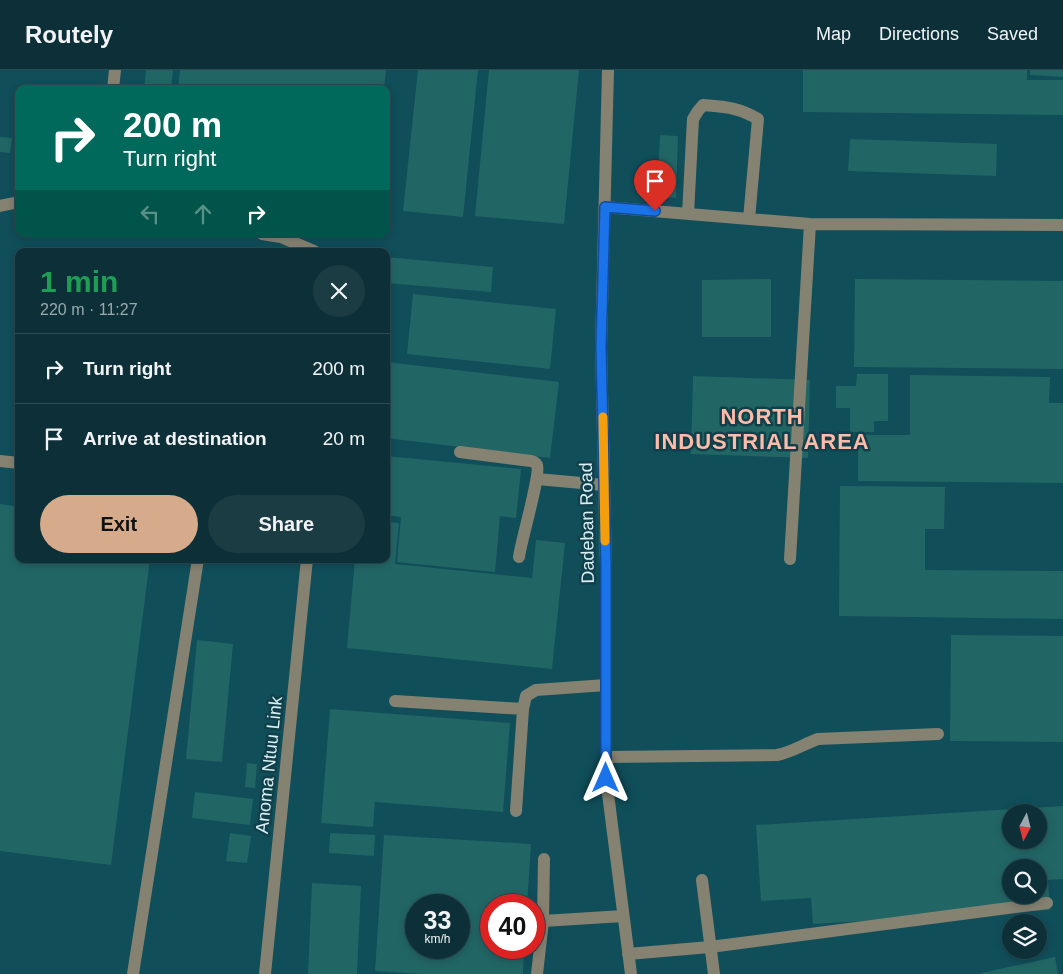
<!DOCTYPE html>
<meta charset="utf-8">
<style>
:root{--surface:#0d3038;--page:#1b3c43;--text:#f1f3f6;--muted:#9aa9ae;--line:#2d4b53;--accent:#d6ab8b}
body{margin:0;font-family:Helvetica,sans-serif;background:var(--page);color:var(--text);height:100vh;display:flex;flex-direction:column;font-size:19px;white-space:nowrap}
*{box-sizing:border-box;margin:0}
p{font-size:16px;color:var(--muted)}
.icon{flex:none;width:28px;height:28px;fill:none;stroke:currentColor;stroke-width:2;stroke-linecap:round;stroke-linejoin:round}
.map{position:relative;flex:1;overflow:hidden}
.details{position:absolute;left:15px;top:178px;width:375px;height:315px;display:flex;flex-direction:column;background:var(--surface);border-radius:10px;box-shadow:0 2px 8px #0003,0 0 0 1px var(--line)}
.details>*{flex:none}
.top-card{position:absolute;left:15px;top:15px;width:375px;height:152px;border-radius:10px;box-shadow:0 2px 8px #0003,0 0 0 1px var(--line);background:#00695c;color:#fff;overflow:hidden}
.needle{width:32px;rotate:187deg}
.controls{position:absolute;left:1002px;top:734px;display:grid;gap:10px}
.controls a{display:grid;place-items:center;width:45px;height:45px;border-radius:50%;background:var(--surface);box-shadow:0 2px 8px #0003,0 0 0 1px var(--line);font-size:25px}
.speed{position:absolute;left:405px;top:824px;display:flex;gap:10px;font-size:25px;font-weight:700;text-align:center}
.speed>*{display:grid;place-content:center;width:65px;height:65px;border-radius:50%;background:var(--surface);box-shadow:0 2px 8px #0003,0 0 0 1px var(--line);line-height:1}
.speed small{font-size:12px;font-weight:400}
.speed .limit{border:8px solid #d22;background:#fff;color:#111}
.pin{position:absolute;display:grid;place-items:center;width:42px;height:42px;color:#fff;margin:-51px -21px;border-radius:50% 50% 50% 0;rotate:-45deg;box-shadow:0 0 5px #0007}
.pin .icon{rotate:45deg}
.me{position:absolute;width:55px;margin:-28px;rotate:0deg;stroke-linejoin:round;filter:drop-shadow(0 0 4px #0008)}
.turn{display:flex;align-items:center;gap:18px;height:105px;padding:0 25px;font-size:22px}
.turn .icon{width:65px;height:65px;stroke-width:2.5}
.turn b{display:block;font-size:35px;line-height:42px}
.lanes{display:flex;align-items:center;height:48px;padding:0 25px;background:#0003;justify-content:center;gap:25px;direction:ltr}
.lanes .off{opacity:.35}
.round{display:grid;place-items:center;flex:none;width:52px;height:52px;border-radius:26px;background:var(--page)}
.head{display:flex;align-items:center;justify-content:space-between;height:85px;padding:0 25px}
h1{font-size:30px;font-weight:700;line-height:38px;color:#1e9e55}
.primary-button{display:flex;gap:10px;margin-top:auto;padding:10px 25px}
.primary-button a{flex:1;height:58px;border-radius:30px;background:var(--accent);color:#111;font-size:20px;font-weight:700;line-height:58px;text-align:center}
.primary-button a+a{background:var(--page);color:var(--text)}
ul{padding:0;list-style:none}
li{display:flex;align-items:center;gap:15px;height:70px;padding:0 25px;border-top:1px solid var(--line)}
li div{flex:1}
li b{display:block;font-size:19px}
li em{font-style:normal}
header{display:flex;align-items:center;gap:30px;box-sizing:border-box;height:70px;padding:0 25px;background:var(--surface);border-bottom:1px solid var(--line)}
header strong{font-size:24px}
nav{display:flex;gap:28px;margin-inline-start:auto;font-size:18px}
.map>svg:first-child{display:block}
.built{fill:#104e5a;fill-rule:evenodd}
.building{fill:#226565;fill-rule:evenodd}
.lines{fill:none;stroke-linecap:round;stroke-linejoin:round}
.minor{stroke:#858272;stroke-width:12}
.route-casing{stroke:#114b97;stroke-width:12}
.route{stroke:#1a73e8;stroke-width:9}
.slow{stroke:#f59e0b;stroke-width:9}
.labels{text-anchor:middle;stroke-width:5;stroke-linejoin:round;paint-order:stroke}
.street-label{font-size:18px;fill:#d8eff6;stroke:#11404a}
.district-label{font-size:22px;font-weight:bold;letter-spacing:1px;fill:#fdbbaa;stroke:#11404a}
</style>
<header>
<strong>Routely</strong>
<nav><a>Map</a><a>Directions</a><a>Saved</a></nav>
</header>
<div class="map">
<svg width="1063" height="904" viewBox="0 0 1063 904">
<rect width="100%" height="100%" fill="#11404a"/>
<path class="built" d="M 0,0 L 1063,0 L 1063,904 L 0,904 ZM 19,19 L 386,19 L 386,164 L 19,164 ZM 19,181 L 386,181 L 386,489 L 19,489 ZM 1011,742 L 1039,742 L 1039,770 L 1011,770 ZM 1011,798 L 1039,798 L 1039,825 L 1011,825 ZM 416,835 L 459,835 L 459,878 L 416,878 ZM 491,835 L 534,835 L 534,878 L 491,878 ZM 1011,852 L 1039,852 L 1039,880 L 1011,880 Z"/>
<path class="building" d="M 146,0 L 173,0 L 171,19 L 144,19 Z
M 180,0 L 386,0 L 384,19 L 178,19 Z
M 418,0 L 478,0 L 463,147 L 403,141 Z
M 489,0 L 579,0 L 564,154 L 475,146 Z
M 803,0 L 1027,0 L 1027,10 L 1063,10 L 1063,45 L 803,42 Z
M 1030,0 L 1063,0 L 1063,7 L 1030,5 Z
M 660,65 L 678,66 L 676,128 L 657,127 Z
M 0,67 L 12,68 L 10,83 L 0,82 Z
M 850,69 L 997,74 L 996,106 L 848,101 Z
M 386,187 L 493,197 L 491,222 L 386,213 Z
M 771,209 L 771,267 L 702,267 L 702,210 Z
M 855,209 L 1063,211 L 1063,299 L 854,297 Z
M 413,224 L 556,239 L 550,299 L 407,284 Z
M 386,292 L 559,312 L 550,388 L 386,368 Z
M 857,304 L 888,304 L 888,351 L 874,351 L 874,362 L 850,362 L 850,338 L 836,338 L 836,316 L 856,316 Z
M 910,305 L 1050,307 L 1049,333 L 1063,333 L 1063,413 L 858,411 L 858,365 L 910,365 Z
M 693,306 L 810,310 L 808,388 L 691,384 Z
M 386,386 L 521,399 L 516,448 L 500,446 L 495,502 L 397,492 L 401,447 L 386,445 Z
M 840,416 L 945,417 L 944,459 L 925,459 L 925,500 L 1063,501 L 1063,549 L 839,546 Z
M 0,434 L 19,437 L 19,489 L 150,489 L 111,795 L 0,781 Z
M 386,452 L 399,453 L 395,494 L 532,508 L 536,470 L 565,473 L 552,599 L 347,578 L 355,489 L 386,489 Z
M 951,565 L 1063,566 L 1063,672 L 950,671 Z
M 197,570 L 233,574 L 222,692 L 186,689 Z
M 330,639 L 510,653 L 503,742 L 375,732 L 373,757 L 321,753 Z
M 247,693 L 257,694 L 255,718 L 245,717 Z
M 195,722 L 253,729 L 250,755 L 192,748 Z
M 1063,736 L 1063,809 L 1048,810 L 1050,840 L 813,854 L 811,828 L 761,831 L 756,755 ZM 1011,742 L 1039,742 L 1039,770 L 1011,770 ZM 1011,798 L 1039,798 L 1039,825 L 1011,825 Z
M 230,763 L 251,766 L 247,793 L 226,791 Z
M 330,763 L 375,765 L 374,786 L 329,783 Z
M 384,765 L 531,774 L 527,835 L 491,835 L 491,878 L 524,878 L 523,904 L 422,904 L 375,901 ZM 416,835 L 459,835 L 459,878 L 416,878 Z
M 312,813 L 361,816 L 357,904 L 308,904 Z
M 1055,887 L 1058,904 L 981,904 L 981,903 Z"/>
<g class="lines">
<path class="minor" d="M 608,0 L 601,277 L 606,496 L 606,708 L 631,904
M 113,19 L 115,0
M 0,136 L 19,132
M 605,137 L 810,154 L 1063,155
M 688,144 L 693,49 L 698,41 L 703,35 C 725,37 738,37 758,49 L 749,149
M 262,164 L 281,167 L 314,181
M 460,382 L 531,391 C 534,392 535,392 537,395 C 541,404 521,471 519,487
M 0,391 L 19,393
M 537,409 L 604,415
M 790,489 L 810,154
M 395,631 L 523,639
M 606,687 L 777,685 C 792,682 804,674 818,669 L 938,664
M 516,741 L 523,639 L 526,626 L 536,620 L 606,615
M 702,810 L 714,904
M 543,851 L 623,846
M 628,884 L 710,877 L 1047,833
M 133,904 L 198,489
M 265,904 L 307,489
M 537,904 L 543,851 L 544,789"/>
</g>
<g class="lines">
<g class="route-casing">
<path id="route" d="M 606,708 L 606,496 L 601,277 L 605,137 L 655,141"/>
</g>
<use href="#route" class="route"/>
<path class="slow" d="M 603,347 L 605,471"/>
</g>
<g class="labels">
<g class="street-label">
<text transform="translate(587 453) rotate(-91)" y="6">Dadeban Road</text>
<text transform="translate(269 695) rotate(-84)" y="6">Anoma Ntuu Link</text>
</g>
<g class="district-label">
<text x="762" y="354">NORTH<tspan x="762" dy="25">INDUSTRIAL AREA</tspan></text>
</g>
</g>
</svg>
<div class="controls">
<a><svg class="needle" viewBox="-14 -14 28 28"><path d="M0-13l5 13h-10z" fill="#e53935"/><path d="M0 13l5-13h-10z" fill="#9aa9ae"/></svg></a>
<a><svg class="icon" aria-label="search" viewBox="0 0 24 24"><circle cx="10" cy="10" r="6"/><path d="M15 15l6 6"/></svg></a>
<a><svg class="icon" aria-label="layers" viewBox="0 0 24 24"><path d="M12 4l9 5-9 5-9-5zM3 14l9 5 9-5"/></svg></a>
</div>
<div class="speed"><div>33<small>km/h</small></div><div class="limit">40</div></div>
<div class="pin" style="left:655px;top:141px;background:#d93025"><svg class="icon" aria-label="arrive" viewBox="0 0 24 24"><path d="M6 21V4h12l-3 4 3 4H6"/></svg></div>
<svg class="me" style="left:606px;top:708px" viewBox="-20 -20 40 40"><path d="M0-17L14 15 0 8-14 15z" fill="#1a73e8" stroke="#fff" stroke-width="4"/></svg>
<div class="top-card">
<div class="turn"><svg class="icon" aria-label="right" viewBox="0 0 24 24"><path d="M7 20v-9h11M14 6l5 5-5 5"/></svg><div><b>200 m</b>Turn right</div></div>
<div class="lanes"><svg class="icon off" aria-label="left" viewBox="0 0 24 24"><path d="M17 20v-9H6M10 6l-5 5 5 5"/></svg><svg class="icon off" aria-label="ahead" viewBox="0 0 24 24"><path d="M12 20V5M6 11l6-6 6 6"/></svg><svg class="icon" aria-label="right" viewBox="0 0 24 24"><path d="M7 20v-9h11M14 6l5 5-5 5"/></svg></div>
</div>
<section class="details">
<div class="head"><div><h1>1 min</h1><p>220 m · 11:27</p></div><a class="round"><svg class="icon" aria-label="close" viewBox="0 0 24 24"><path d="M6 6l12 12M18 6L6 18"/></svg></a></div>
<ul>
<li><svg class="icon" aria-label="right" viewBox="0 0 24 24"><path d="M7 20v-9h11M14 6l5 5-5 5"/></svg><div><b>Turn right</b></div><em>200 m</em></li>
<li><svg class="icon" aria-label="arrive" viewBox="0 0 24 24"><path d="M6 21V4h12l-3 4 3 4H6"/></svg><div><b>Arrive at destination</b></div><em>20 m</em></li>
</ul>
<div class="primary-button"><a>Exit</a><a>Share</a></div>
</section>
</div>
